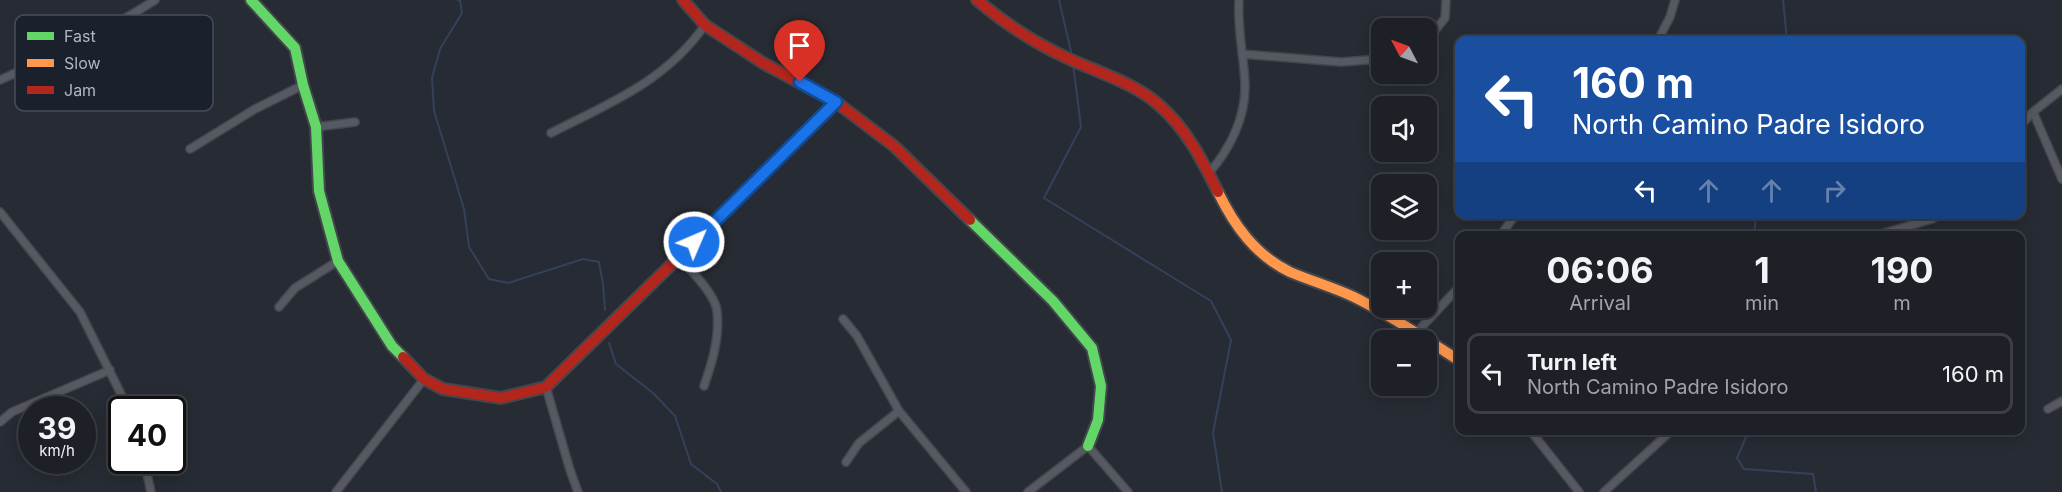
<!DOCTYPE html>
<meta charset="utf-8">
<style>
:root{--surface:#1d2026;--page:#25282e;--text:#f1f3f6;--muted:#a0a3a7;--line:#3b3e43}
body{margin:0;font-family:Inter,sans-serif;background:var(--page);color:var(--text);height:100vh;display:flex;flex-direction:column;font-size:22px;white-space:nowrap}
*{box-sizing:border-box;margin:0}
p{font-size:20px;color:var(--muted)}
.icon{flex:none;width:33px;height:33px;fill:none;stroke:currentColor;stroke-width:2;stroke-linecap:round;stroke-linejoin:round}
.map{position:relative;flex:1;overflow:hidden}
.panel{position:absolute;left:1455px;top:231px;width:570px;height:204px;display:flex;flex-direction:column;background:var(--surface);border-radius:12px;box-shadow:0 3px 15px #0003,0 0 0 2px var(--line)}
.panel>*{flex:none}
.top-card{position:absolute;left:1455px;top:36px;width:570px;height:183px;border-radius:12px;box-shadow:0 3px 15px #0003,0 0 0 2px var(--line);background:#1a4fa0;color:#fff;overflow:hidden}
.needle{width:39px;rotate:311deg}
.fabs{position:absolute;left:1371px;top:18px;display:grid;gap:12px}
.fabs a{display:grid;place-items:center;width:66px;height:66px;border-radius:12px;background:var(--surface);box-shadow:0 3px 15px #0003,0 0 0 2px var(--line);font-size:30px}
.speed{position:absolute;left:18px;top:396px;display:flex;gap:12px;font-size:30px;font-weight:700;text-align:center}
.speed>*{display:grid;place-content:center;width:78px;height:78px;border-radius:50%;background:var(--surface);box-shadow:0 3px 15px #0003,0 0 0 2px var(--line);line-height:1}
.speed small{font-size:15px;font-weight:400}
.speed .limit{border:3px solid #111;border-radius:9px;background:#fff;color:#111}
.pin{position:absolute;display:grid;place-items:center;width:51px;height:51px;color:#fff;margin:-62px -26px;border-radius:50% 50% 50% 0;rotate:-45deg;box-shadow:0 0 6px #0007}
.pin .icon{rotate:45deg}
.me{position:absolute;width:66px;margin:-33px;rotate:45deg;stroke-linejoin:round;filter:drop-shadow(0 0 4px #0008)}
.turn{display:flex;align-items:center;gap:21px;height:126px;padding:0 18px;font-size:27px}
.turn .icon{width:78px;height:78px;stroke-width:2.5}
.turn b{display:block;font-size:42px;line-height:51px}
.lanes{display:flex;align-items:center;height:57px;padding:0 18px;background:#0003;justify-content:center;gap:30px;direction:ltr}
.lanes .off{opacity:.35}
.eta{display:flex;justify-content:space-evenly;align-items:center;height:102px;text-align:center}
.eta b{font-size:36px;font-weight:700;line-height:42px}
ul{padding:0;list-style:none}
li{display:flex;align-items:center;gap:18px;height:81px;margin:0 12px 9px;padding:0 6px;border:3px solid var(--line);border-radius:12px}
li div{flex:1}
li b{display:block;font-size:22px}
li em{font-style:normal}
.map>svg:first-child{display:block}
.lines{fill:none;stroke-linecap:round;stroke-linejoin:round}
.stream{stroke:#35415b;stroke-width:2}
.street-casing{stroke:#43464c;stroke-width:10}
.fast-casing{stroke:#43464c;stroke-width:14}
.slow-casing{stroke:#43464c;stroke-width:14}
.jam-casing{stroke:#43464c;stroke-width:14}
.street{stroke:#565961;stroke-width:7}
.fast{stroke:#63d668;stroke-width:10}
.slow{stroke:#ff974d;stroke-width:10}
.jam{stroke:#b3261e;stroke-width:10}
.route-casing{stroke:#114b97;stroke-width:15}
.route{stroke:#1a73e8;stroke-width:10}
.key{fill:#1a212d;stroke:#474e5b;stroke-width:1.5}
.key-label{font-size:16px;fill:#b0b6c5}
</style>
<div class="map">
<svg width="2062" height="492" viewBox="0 0 2062 492">
<rect width="100%" height="100%" fill="#272b33"/>
<g class="lines">
<path class="stream" d="M 458,0 L 460,0 L 462,13 L 440,49 L 432,78 L 434,111 L 464,209 L 469,247 L 489,279 L 508,283 L 583,259 L 599,262 L 603,284 L 605,310
M 1059,0 L 1072,56
M 1783,0 L 1787,40
M 1073,64 L 1081,127 L 1044,198 L 1211,301 L 1231,340 L 1213,433 L 1222,492
M 1754,236 L 1756,214
M 609,343 L 616,364 L 653,393 L 675,416 L 691,464 L 717,484 L 721,492
M 1749,430 L 1737,458 L 1744,469 L 1813,474 L 1816,492"/>
<g class="street-casing">
<path id="street" d="M 1658,40 L 1670,17 L 1675,0
M 1426,42 L 1445,18 L 1446,0
M 1242,54 L 1341,62 L 1382,59
M 0,80 C 53,56 106,32 155,0
M 2033,112 L 2062,179
M 2020,126 L 2033,112 L 2062,89
M 316,127 L 355,122
M 551,133 C 610,103 666,81 705,25
M 190,149 L 255,109 L 303,85
M 1209,173 C 1230,149 1246,117 1245,84 C 1244,56 1237,29 1239,0
M 0,212 L 80,312 L 129,410
M 1500,236 L 1516,214
M 1874,236 L 1932,219 L 1940,214
M 679,258 C 691,270 715,294 717,311 C 720,337 712,363 704,386
M 279,307 L 295,288 L 338,261
M 843,319 L 857,336 L 899,411 L 966,492
M 1416,333 L 1460,286
M 546,387 L 570,470 L 578,492
M 2048,409 L 2062,401
M 0,422 L 12,412 L 110,370
M 1530,430 L 1579,492
M 144,460 L 151,492
M 846,462 L 859,443 L 899,411
M 336,492 L 424,379
M 1028,492 L 1088,446 L 1128,492
M 1604,492 L 1672,430"/>
</g>
<g class="fast-casing">
<path id="fast" d="M 251,0 L 295,48 L 303,85 L 316,127 L 319,191 L 338,261 L 392,346 L 403,357
M 970,220 L 1053,301 L 1092,348 L 1101,386 L 1098,420 L 1088,446
M 676,260 L 836,102"/>
</g>
<g class="slow-casing">
<path id="slow" d="M 1218,192 C 1234,225 1255,255 1290,272 C 1311,281 1333,287 1354,297 C 1391,315 1425,339 1460,361"/>
</g>
<g class="jam-casing">
<path id="jam" d="M 683,0 L 705,25 L 763,63 L 836,102 L 894,146 L 970,220
M 977,0 C 1004,23 1033,42 1065,57 C 1096,72 1133,82 1159,105 C 1186,128 1202,160 1218,192
M 403,357 L 424,379 L 443,389 L 501,398 L 546,387 L 676,260"/>
</g>
<use href="#street" class="street"/>
<use href="#fast" class="fast"/>
<use href="#slow" class="slow"/>
<use href="#jam" class="jam"/>
</g>
<g class="lines">
<g class="route-casing">
<path id="route" d="M 694,242 L 836,102 L 800,82"/>
</g>
<use href="#route" class="route"/>
</g>
<rect x="15" y="15" width="198" height="96" rx="9" class="key"/>
<rect x="27" y="32" width="27" height="8" fill="#63d668"/>
<rect x="27" y="59" width="27" height="8" fill="#ff974d"/>
<rect x="27" y="86" width="27" height="8" fill="#b3261e"/>
<g class="key-label">
<text x="64" y="42">Fast</text>
<text x="64" y="69">Slow</text>
<text x="64" y="96">Jam</text>
</g>
</svg>
<div class="fabs">
<a><svg class="needle" viewBox="-14 -14 28 28"><path d="M0-13l5 13h-10z" fill="#e53935"/><path d="M0 13l5-13h-10z" fill="#a0a3a7"/></svg></a>
<a><svg class="icon" aria-label="sound" viewBox="0 0 24 24"><path d="M4 9h4l5-4v14l-5-4H4zM17 9q2 3 0 6"/></svg></a>
<a><svg class="icon" aria-label="layers" viewBox="0 0 24 24"><path d="M12 4l9 5-9 5-9-5zM3 14l9 5 9-5"/></svg></a>
<a>+</a>
<a>−</a>
</div>
<div class="speed"><div>39<small>km/h</small></div><div class="limit">40</div></div>
<div class="pin" style="left:800px;top:82px;background:#d93025"><svg class="icon" aria-label="arrive" viewBox="0 0 24 24"><path d="M6 21V4h12l-3 4 3 4H6"/></svg></div>
<svg class="me" style="left:694px;top:242px" viewBox="-20 -20 40 40"><circle r="17" fill="#1a73e8" stroke="#fff" stroke-width="3"/><path d="M0-11L8 9 0 5-8 9z" fill="#fff"/></svg>
<div class="top-card">
<div class="turn"><svg class="icon" aria-label="left" viewBox="0 0 24 24"><path d="M17 20v-9H6M10 6l-5 5 5 5"/></svg><div><b>160 m</b>North Camino Padre Isidoro</div></div>
<div class="lanes"><svg class="icon" aria-label="left" viewBox="0 0 24 24"><path d="M17 20v-9H6M10 6l-5 5 5 5"/></svg><svg class="icon off" aria-label="ahead" viewBox="0 0 24 24"><path d="M12 20V5M6 11l6-6 6 6"/></svg><svg class="icon off" aria-label="ahead" viewBox="0 0 24 24"><path d="M12 20V5M6 11l6-6 6 6"/></svg><svg class="icon off" aria-label="right" viewBox="0 0 24 24"><path d="M7 20v-9h11M14 6l5 5-5 5"/></svg></div>
</div>
<section class="panel">
<div class="eta">
<div><b>06:06</b><p>Arrival</p></div>
<div><b>1</b><p>min</p></div>
<div><b>190</b><p>m</p></div>
</div>
<ul>
<li><svg class="icon" aria-label="left" viewBox="0 0 24 24"><path d="M17 20v-9H6M10 6l-5 5 5 5"/></svg><div><b>Turn left</b><p>North Camino Padre Isidoro</p></div><em>160 m</em></li>
</ul>
</section>
</div>
